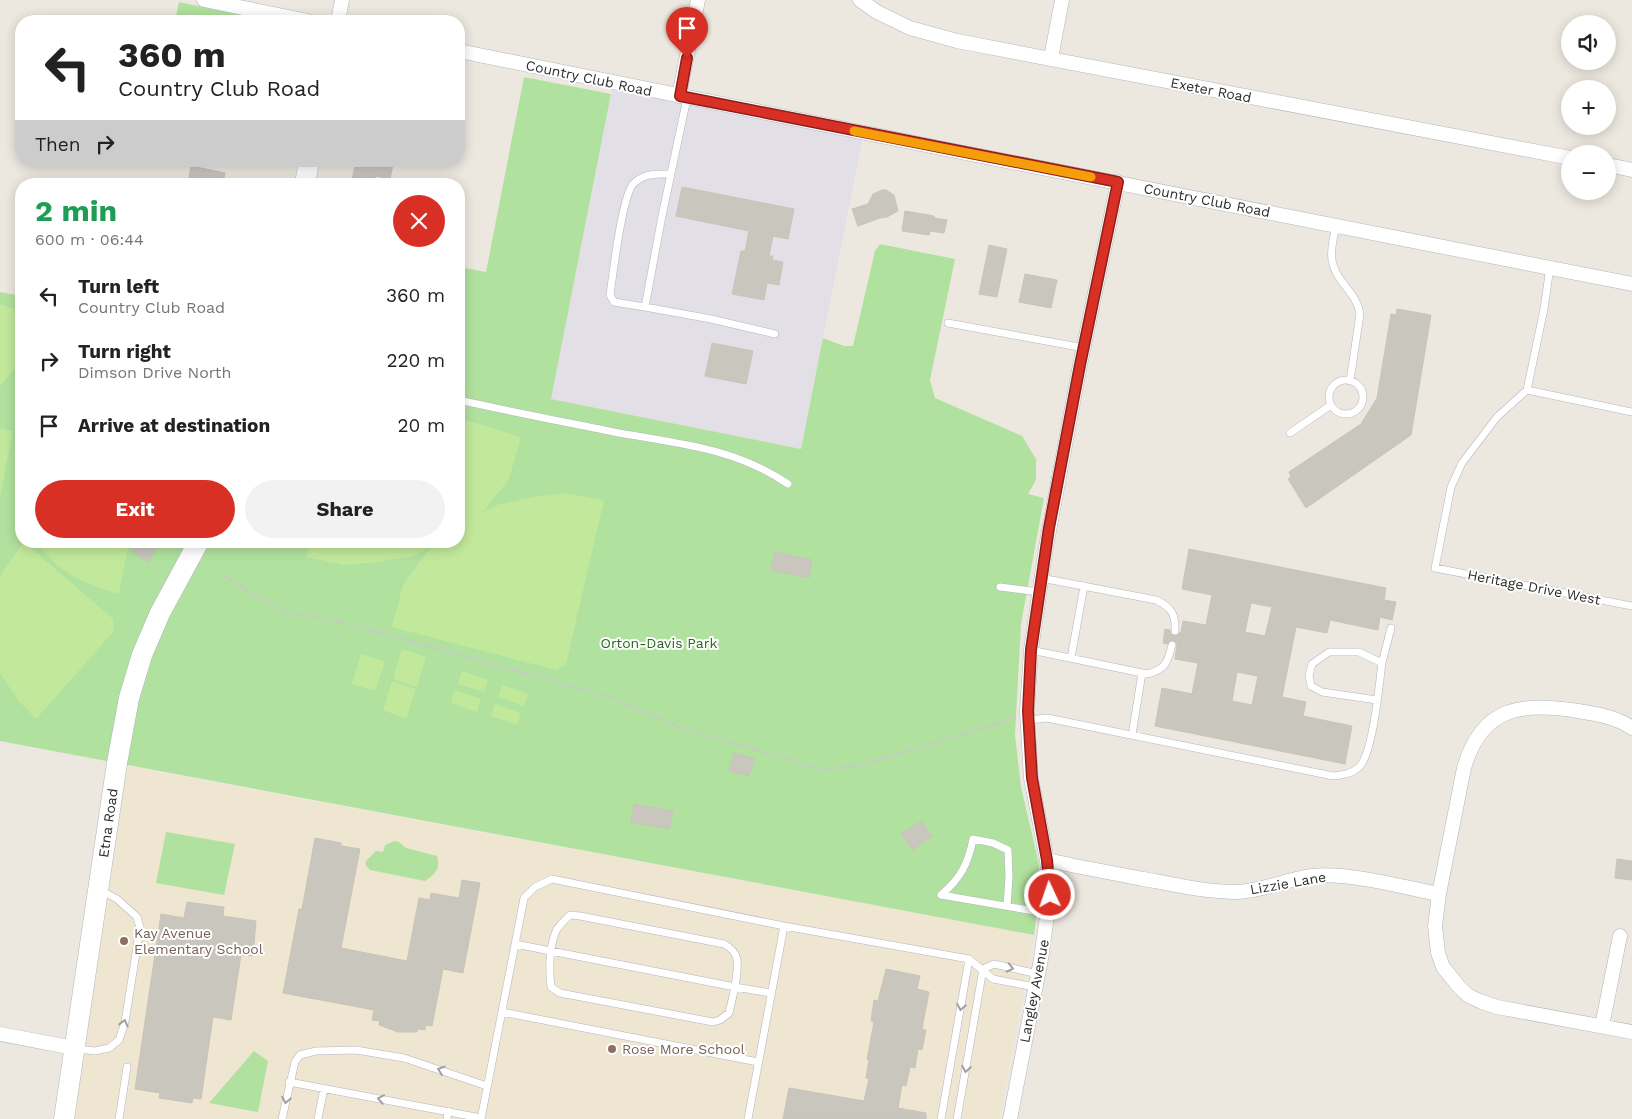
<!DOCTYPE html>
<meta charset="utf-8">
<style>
:root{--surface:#fff;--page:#f2f2f2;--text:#222;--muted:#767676;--accent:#d93025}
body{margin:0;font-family:"Work Sans",sans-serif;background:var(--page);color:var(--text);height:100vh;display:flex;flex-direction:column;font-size:19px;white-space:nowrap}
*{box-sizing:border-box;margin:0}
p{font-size:16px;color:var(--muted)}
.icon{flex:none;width:28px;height:28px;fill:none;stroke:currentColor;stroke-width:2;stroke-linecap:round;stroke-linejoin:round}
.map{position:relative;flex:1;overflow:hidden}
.side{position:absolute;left:15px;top:178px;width:450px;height:370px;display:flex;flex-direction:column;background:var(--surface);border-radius:20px;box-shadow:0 2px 12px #0003}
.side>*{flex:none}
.hud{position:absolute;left:15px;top:15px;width:450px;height:152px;border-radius:20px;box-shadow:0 2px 12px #0003;background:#fff;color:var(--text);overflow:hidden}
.buttons{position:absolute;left:1561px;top:15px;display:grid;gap:10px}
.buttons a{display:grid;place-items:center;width:55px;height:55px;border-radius:50%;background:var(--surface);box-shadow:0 2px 12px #0003;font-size:25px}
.pin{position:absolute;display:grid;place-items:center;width:42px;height:42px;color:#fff;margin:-51px -21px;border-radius:50% 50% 50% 0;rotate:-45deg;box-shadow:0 0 5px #0007}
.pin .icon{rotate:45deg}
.me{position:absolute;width:55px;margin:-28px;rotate:357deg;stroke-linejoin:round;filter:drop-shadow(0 0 4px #0008)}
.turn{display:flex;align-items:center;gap:18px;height:105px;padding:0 20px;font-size:22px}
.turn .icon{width:65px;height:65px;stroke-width:2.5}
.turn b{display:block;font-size:35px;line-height:42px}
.then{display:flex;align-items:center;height:48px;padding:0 20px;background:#0003;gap:10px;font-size:19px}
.round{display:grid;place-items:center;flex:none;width:52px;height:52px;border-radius:26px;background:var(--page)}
.head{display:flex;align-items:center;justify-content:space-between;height:85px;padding:0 20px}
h1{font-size:30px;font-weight:700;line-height:38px;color:#1e9e55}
.action{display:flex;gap:10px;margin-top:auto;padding:10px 20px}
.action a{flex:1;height:58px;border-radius:30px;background:var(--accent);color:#fff;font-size:20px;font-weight:700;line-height:58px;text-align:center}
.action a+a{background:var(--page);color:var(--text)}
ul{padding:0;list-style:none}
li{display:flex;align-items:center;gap:15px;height:65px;padding:0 20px}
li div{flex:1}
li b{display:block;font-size:19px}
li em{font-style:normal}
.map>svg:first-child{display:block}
.industrial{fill:#e2dfe6}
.education{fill:#eee6d0}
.green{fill:#b1e19e}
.pitch{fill:#c2e89b}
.building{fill:#c9c6be;stroke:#c9c4b9;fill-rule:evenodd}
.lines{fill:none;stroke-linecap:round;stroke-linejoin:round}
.lane-casing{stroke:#b3b5bf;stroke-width:8}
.street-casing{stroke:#b3b5bf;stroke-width:15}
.secondary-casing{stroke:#b3b5bf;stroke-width:21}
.path{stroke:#c8c8c8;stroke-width:2.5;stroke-dasharray:4 2.5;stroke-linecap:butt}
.lane{stroke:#fff;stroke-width:7}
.street{stroke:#fff;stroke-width:14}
.secondary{stroke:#fff;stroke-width:20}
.oneway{stroke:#a0a0a0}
.route-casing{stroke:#8d1f18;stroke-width:12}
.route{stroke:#d93025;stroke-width:9}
.slow{stroke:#f59e0b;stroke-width:9}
.education-dot{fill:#8d6e63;stroke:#fff;stroke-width:2}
.labels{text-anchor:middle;stroke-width:4;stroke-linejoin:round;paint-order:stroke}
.street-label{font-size:14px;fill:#2c2c2c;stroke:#fff}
.park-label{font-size:14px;fill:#28681e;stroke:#fff}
.education-label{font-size:14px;fill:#785e54;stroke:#fff;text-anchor:start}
</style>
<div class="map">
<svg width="1632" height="1119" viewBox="0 0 1632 1119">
<rect width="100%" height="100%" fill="#ede8df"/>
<path class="industrial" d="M 614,81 L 864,131 L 801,449 L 551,399 Z"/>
<path class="education" d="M 123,766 L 1034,935 L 999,1119 L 71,1119 Z"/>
<path class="green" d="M 179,2 L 271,21 L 175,21 Z
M 524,77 L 611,94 L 551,399 L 801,449 L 823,338 L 844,346 L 853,346 L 875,251 L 880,244 L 955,259 L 930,380 L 935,398 L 1022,436 L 1036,459 L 1036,480 L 1028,494 L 1044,498 L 1021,624 L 1015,735 L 1021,787 L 1039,864 L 1040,888 L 1034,935 L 0,741 L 0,292 L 21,296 L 21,541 L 459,541 L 459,267 L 486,272 Z
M 166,832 L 235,844 L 224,895 L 156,883 Z
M 395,841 L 399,842 L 406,848 L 437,856 C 441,869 435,874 425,881 L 370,870 L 365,864 L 366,861 L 376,851 L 383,852 L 385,845 Z
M 254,1051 L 268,1061 L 258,1112 L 209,1103 Z"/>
<path class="pitch" d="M 0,305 L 21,310 L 21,357 L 16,367 L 0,386 Z
M 459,418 L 521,437 L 509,479 L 483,512 L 497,505 L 533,497 L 564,493 L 604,500 L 566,664 L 556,670 L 392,627 L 403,585 L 431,547 L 413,556 L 376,562 L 345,565 L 306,557 L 310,541 L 459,541 Z
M 0,429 L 13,431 L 0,496 Z
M 19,447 L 21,448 L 21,513 L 16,483 Z
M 35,541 L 129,541 L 119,594 C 81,583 60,573 35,541 Z
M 24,542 L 113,619 L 114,631 L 36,719 L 18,700 L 0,673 L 0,579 L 3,571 Z
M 402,649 L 426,657 L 417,687 L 393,679 Z
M 361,654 L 385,662 L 375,691 L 352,684 Z
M 462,671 L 488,680 L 484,692 L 458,684 Z
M 392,681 L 416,689 L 406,719 L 383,710 Z
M 502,685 L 528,694 L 524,706 L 498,697 Z
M 455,690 L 481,699 L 477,712 L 451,703 Z
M 495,704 L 521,713 L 517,725 L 491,716 Z"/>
<path class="building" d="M 356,161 L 377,161 L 393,164 L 390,179 L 376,176 L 375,184 L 351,184 Z
M 191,166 L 225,173 L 223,184 L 188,184 Z
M 682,187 L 794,209 L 788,239 L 773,236 L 769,256 L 773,256 L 772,260 L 783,262 L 779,285 L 767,283 L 764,300 L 732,294 L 741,251 L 745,251 L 749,231 L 676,216 Z
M 882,190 L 886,190 L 894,195 L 898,211 L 887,217 L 880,218 L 858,226 L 852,209 L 868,204 L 873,194 Z
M 905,211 L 934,216 L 934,218 L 947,220 L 944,233 L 930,231 L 929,235 L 902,231 Z
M 989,245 L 1007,249 L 997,297 L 979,294 Z
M 1025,274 L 1057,280 L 1051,308 L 1019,302 Z
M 1397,309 L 1431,315 L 1411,435 L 1306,508 L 1288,479 L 1291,477 L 1289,472 L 1361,424 L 1377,398 L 1391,314 L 1396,315 Z
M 712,343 L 753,351 L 746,384 L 705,376 Z
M 139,541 L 160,541 L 148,562 L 132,552 Z
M 1189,549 L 1386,588 L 1384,600 L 1396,602 L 1392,620 L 1380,617 L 1378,630 L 1330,620 L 1327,633 L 1296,627 L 1282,697 L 1306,702 L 1303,716 L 1352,726 L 1345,764 L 1155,726 L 1162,688 L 1192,694 L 1198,663 L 1175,659 L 1177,646 L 1176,642 L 1171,640 L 1167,644 L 1163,643 L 1165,629 L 1170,630 L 1171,634 L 1175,636 L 1181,632 L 1183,621 L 1206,625 L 1212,595 L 1182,589 ZM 1251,603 L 1272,607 L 1265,636 L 1245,632 ZM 1237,672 L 1258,676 L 1252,705 L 1232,701 Z
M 775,552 L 812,560 L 809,578 L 771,570 Z
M 734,753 L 755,759 L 749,776 L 729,771 Z
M 634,804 L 673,811 L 669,829 L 631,822 Z
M 922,821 L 932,836 L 912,850 L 901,834 Z
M 315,838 L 341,843 L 341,846 L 360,849 L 341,948 L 407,961 L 419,898 L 430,900 L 431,893 L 459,898 L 462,880 L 480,883 L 463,973 L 443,969 L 432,1026 L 426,1025 L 425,1030 L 418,1029 L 417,1032 L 398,1032 L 379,1025 L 380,1021 L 372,1020 L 374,1010 L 283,993 L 299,909 L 302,909 Z
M 1617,859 L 1632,861 L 1632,880 L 1615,878 Z
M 187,902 L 224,907 L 223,916 L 256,921 L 253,956 L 241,955 L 231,1020 L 213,1017 L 201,1099 L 193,1098 L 192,1103 L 159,1098 L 160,1093 L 135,1089 L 161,914 L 184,918 Z
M 886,969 L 920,976 L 917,989 L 929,992 L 922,1029 L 926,1030 L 922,1050 L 918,1049 L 915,1068 L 910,1067 L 906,1086 L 902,1085 L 898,1108 L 926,1113 L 926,1119 L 783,1119 L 789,1088 L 864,1101 L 869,1079 L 866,1078 L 869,1060 L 867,1059 L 874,1022 L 871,1021 L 874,1000 L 878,1001 Z"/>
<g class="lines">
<g class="lane-casing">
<path id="lane" d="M 687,98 L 662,216 L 645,307 L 711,319 L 775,334
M 1336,225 C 1334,236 1330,249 1332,260 C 1335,282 1357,292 1360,314 L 1350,381
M 1550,267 L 1544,309 L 1527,390 L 1497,417 L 1462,463 L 1451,487 L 1435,568 L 1632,606
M 645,307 L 614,302 L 610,295 C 613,274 622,194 634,183 C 645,173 658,174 671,174
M 948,323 L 1084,348
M1329 397a17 17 0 1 1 34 0a17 17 0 1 1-34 0Z
M 1527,390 L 1632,412
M 459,400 C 512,412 565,422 619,433 C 680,444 735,448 788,484
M 1290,433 L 1331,405
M 1041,578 L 1156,600 C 1171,607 1176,614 1175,631
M 1000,587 L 1039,592
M 1031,650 L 1147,674 C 1165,670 1168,662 1172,645
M 1071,658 L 1084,586
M 1382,663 L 1391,628
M 1028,720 L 1047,718 L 1333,776 C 1342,775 1351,774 1358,768 C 1373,757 1379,684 1382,663 L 1359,652 L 1329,652 L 1312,664 L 1309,675 L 1311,686 L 1322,692 L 1377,700
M 1132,735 L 1142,673
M 941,895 C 961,878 968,864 973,839 L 993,843 L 1008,850 L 1009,877 L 1007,906
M 941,895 L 1034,911 L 1048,910
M 515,944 L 735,987 C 737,968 743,954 724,944 L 580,916 L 570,915 C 565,920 559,925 556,931 C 549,948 549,970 551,987 L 560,993 L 713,1022 L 720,1020 L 729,1013 L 735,987 L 771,993
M 983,969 L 994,964 L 1038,974
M 502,1012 L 758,1062
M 77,1049 L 95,1051 L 109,1048 L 119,1040 L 125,1022 L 140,928 L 137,917 L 117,899 L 100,890
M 289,1082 L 481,1118
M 119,1119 L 127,1067
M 282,1119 L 295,1062 L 300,1055 L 316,1051 L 356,1050 L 404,1058 L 487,1086
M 318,1119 L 324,1088
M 447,1119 L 448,1111
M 481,1119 L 524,898 L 535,887 L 552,879 L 784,926 L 969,959 L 993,979 L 1035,987
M 748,1119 L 784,926
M 941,1119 L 969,959
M 957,1119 L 983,969"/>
</g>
<g class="street-casing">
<path id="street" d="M 204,0 L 308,21
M 860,0 L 877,12 L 910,28 L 957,41 L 1570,158
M 338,21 L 342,0
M 459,51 L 950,150 L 1632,284
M 1051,58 L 1062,0
M 679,96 L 698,0
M 1608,165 L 1632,170
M 1632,728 C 1616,717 1597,714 1578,711 C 1522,702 1482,706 1464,768 L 1439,894 L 1435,926 L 1438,953 L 1443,967 L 1460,988 L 1469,996 L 1482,1002 L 1497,1007 L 1632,1032
M 1047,860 C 1079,867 1112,873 1144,879 C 1175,885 1206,892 1238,892 C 1263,891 1287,879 1312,876 C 1349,872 1402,887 1439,894
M 1602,1026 L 1620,936
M 0,1034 L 74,1048
M 1010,1119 L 1041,959 L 1050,895 L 1047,860 L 1031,778 L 1027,711 L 1031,650 L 1046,547 L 1080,365 L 1118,182"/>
</g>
<g class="secondary-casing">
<path id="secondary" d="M 305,184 L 309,161
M 64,1119 L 117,763 L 129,698 L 142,655 L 160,613 L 199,541"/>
</g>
<path class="path" d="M 223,576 L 284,612 L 342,622 L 610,697 L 679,727 L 817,768 L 832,769 L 864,764 L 1000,723 L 1015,717"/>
<use href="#lane" class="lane"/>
<use href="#street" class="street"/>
<use href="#secondary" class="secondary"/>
</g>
<defs><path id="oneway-chevron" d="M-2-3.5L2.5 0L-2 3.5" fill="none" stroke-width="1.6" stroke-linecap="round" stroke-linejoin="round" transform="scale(1.25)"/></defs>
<g class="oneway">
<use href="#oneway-chevron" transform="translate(1010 968) rotate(12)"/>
<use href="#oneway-chevron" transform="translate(961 1007) rotate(100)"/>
<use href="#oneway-chevron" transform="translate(124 1023) rotate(-76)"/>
<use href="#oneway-chevron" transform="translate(966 1069) rotate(100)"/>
<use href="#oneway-chevron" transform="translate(441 1070) rotate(-161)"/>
<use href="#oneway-chevron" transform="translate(381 1099) rotate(-169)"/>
<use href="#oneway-chevron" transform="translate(286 1100) rotate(101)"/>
</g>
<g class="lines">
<g class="route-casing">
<path id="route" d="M 687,58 L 680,96 L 1118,182 L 1080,365 L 1049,528 L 1031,650 L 1028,711 L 1032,778 L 1047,860 L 1050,895"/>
</g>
<use href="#route" class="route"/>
<path class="slow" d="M 854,131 L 1091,177"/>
</g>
<g class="education-dot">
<circle cx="124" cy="941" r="5"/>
<circle cx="612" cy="1049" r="5"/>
</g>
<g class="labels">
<g class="street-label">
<text transform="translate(589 78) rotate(12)" y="5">Country Club Road</text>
<text transform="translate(1211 90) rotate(11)" y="5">Exeter Road</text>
<text transform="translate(1207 200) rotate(11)" y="5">Country Club Road</text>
<text transform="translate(1534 587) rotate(11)" y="5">Heritage Drive West</text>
<text transform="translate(108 823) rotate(-82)" y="5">Etna Road</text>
<text transform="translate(1288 883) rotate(-10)" y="5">Lizzie Lane</text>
<text transform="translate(1034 991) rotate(-79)" y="5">Langley Avenue</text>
</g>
<g class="park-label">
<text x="659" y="648">Orton-Davis Park</text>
</g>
<g class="education-label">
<text x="134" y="938">Kay Avenue<tspan x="134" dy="16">Elementary School</tspan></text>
<text x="622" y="1054">Rose More School</text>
</g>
</g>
</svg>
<div class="buttons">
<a><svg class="icon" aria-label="sound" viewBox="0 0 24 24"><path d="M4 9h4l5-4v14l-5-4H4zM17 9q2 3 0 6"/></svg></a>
<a>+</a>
<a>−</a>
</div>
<div class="pin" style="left:687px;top:58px;background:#d93025"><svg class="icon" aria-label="arrive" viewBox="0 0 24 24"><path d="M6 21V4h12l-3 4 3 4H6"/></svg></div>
<svg class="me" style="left:1050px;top:895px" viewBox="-20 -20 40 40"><circle r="17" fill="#d93025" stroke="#fff" stroke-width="3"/><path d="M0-11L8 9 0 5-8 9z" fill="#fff"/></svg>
<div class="hud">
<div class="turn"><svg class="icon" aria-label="left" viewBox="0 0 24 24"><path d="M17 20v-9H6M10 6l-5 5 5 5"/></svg><div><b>360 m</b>Country Club Road</div></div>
<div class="then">Then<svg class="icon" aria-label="right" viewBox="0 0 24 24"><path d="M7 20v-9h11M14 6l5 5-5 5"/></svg></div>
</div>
<section class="side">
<div class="head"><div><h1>2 min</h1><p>600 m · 06:44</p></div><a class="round" style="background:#d93025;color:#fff"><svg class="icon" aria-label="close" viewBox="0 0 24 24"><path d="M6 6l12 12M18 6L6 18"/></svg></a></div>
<ul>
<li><svg class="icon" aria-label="left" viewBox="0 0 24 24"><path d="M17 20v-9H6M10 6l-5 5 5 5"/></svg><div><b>Turn left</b><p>Country Club Road</p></div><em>360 m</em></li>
<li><svg class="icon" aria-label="right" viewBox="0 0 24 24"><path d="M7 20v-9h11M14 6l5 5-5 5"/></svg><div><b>Turn right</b><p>Dimson Drive North</p></div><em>220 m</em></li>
<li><svg class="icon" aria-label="arrive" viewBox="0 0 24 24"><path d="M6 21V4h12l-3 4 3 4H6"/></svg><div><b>Arrive at destination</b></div><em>20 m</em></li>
</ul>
<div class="action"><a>Exit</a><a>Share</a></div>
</section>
</div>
